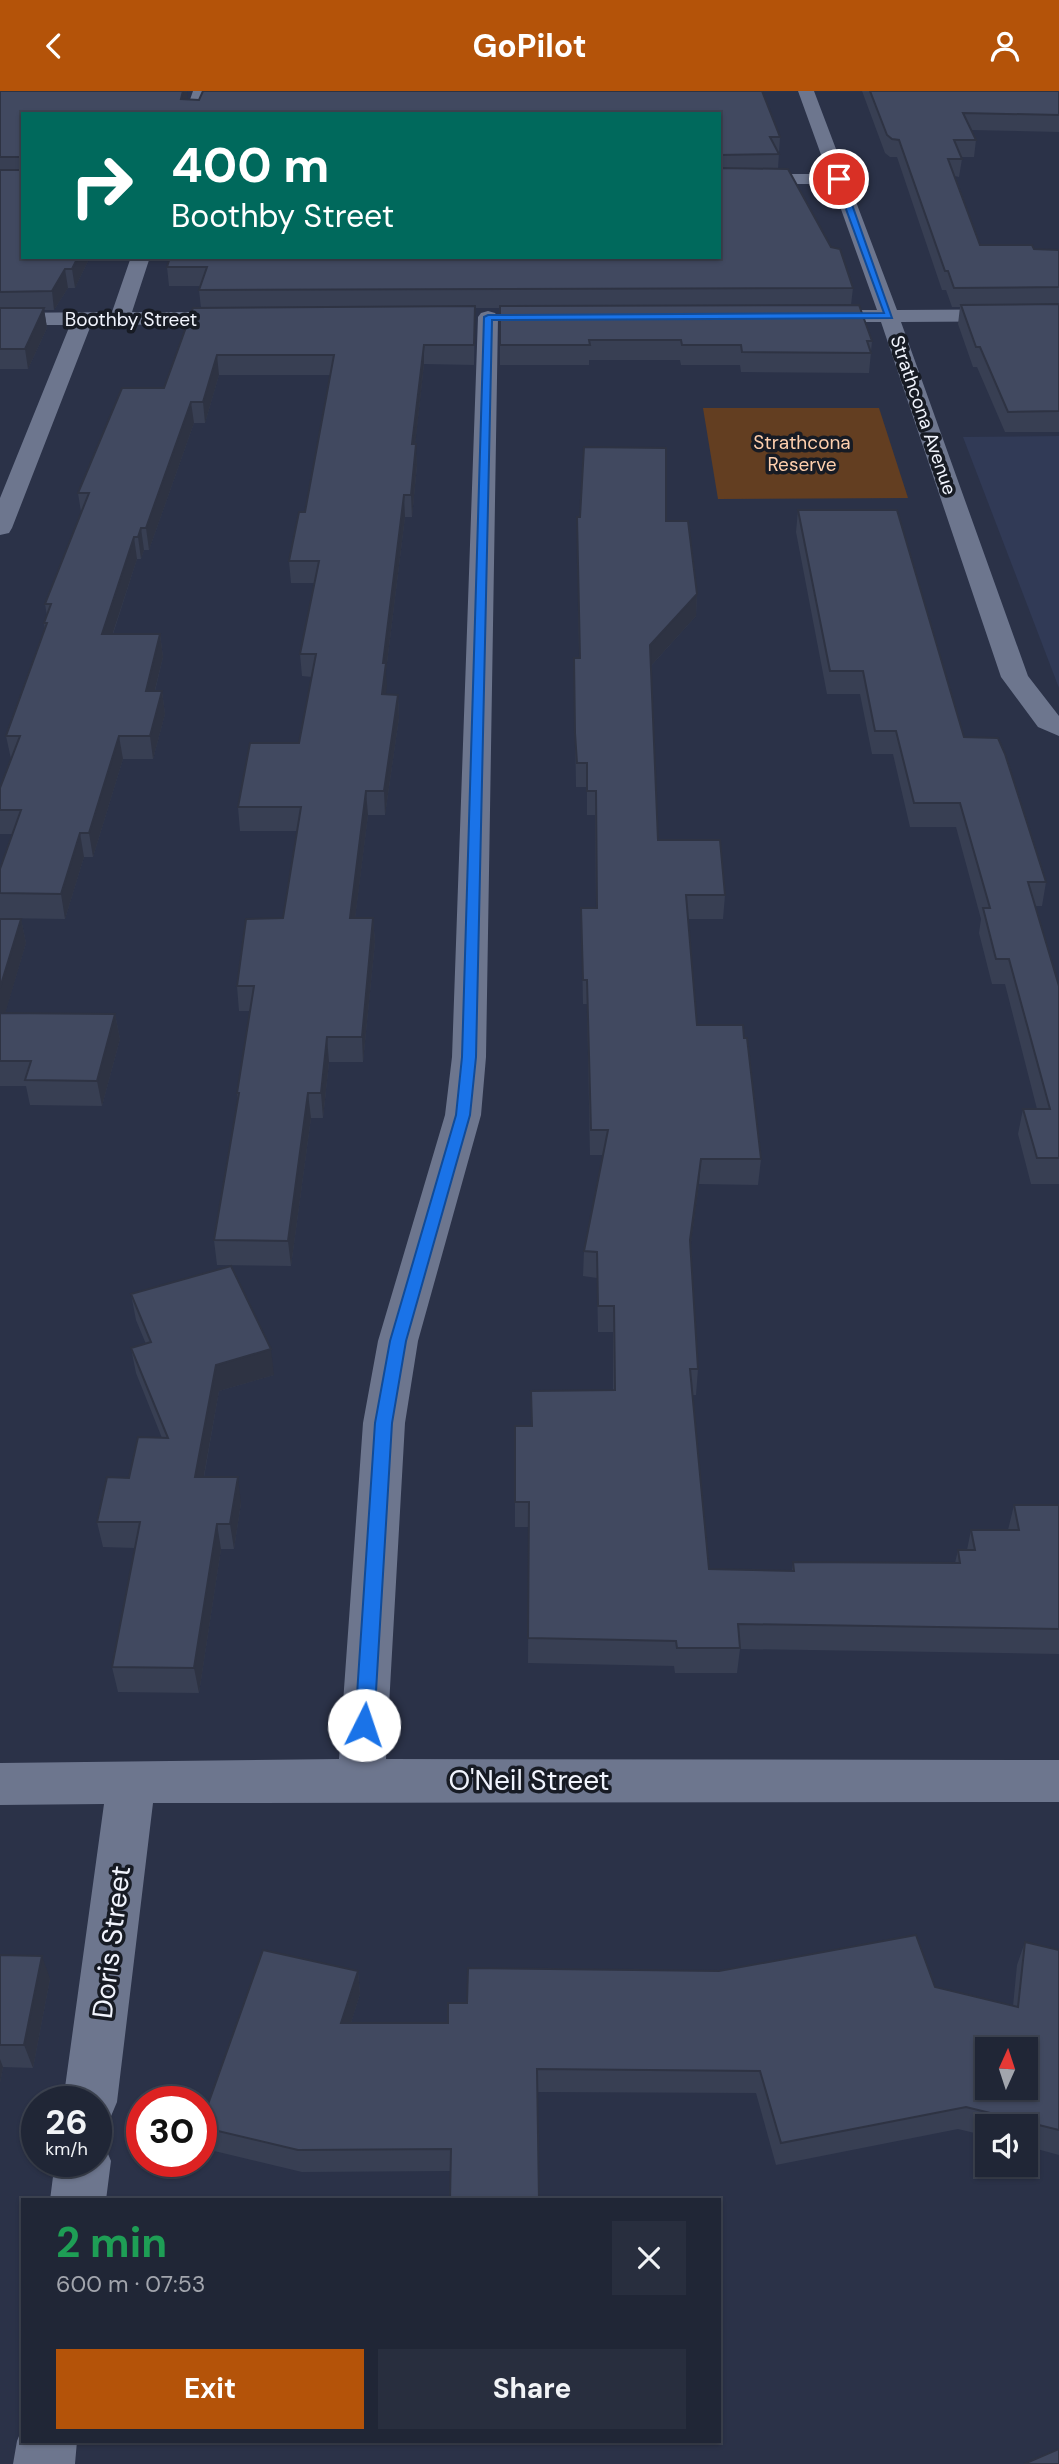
<!DOCTYPE html>
<meta charset="utf-8">
<style>
:root{--surface:#202636;--page:#282e3e;--text:#f1f3f6;--muted:#a2a5ad;--line:#3d4351;--accent:#b45309}
body{margin:0;font-family:"DM Sans",sans-serif;background:var(--page);color:var(--text);height:100vh;display:flex;flex-direction:column;font-size:26px;white-space:nowrap}
*{box-sizing:border-box;margin:0}
p{font-size:23px;color:var(--muted)}
.icon{flex:none;width:38px;height:38px;fill:none;stroke:currentColor;stroke-width:2;stroke-linecap:round;stroke-linejoin:round}
.map{position:relative;flex:1;overflow:hidden}
.details{position:absolute;left:21px;top:2107px;width:700px;height:245px;display:flex;flex-direction:column;background:var(--surface);border-radius:0px;box-shadow:0 2px 5px #0004,0 0 0 2px var(--line)}
.details>*{flex:none}
.top-card{position:absolute;left:21px;top:21px;width:700px;height:147px;border-radius:0px;box-shadow:0 2px 5px #0004,0 0 0 2px var(--line);background:#00695c;color:#fff;overflow:hidden}
.needle{width:46px;rotate:3deg}
.buttons{position:absolute;left:975px;top:1946px;display:grid;gap:14px}
.buttons a{display:grid;place-items:center;width:63px;height:63px;border-radius:0px;background:var(--surface);box-shadow:0 2px 5px #0004,0 0 0 2px var(--line);font-size:35px}
.speed{position:absolute;left:21px;top:1995px;display:flex;gap:14px;font-size:35px;font-weight:700;text-align:center}
.speed>*{display:grid;place-content:center;width:91px;height:91px;border-radius:50%;background:var(--surface);box-shadow:0 2px 5px #0004,0 0 0 2px var(--line);line-height:1}
.speed small{font-size:18px;font-weight:400}
.speed .limit{border:10px solid #d22;background:#fff;color:#111}
.pin{position:absolute;display:grid;place-items:center;width:60px;height:60px;color:#fff;margin:-30px;border:4px solid #fff;border-radius:50%;box-shadow:0 2px 7px #0007}
.me{position:absolute;width:77px;margin:-38px;rotate:4deg;stroke-linejoin:round;filter:drop-shadow(0 0 5px #0008)}
.turn{display:flex;align-items:center;gap:24px;height:147px;padding:0 35px;font-size:32px}
.turn .icon{width:91px;height:91px;stroke-width:2.5}
.turn b{display:block;font-size:49px;line-height:60px}
.round{display:grid;place-items:center;flex:none;width:74px;height:74px;border-radius:0px;background:var(--page)}
.head{display:flex;align-items:center;justify-content:space-between;height:119px;padding:0 35px}
h1{font-size:42px;font-weight:700;line-height:52px;color:#1e9e55}
.primary-button{display:flex;gap:14px;margin-top:auto;padding:14px 35px}
.primary-button a{flex:1;height:80px;border-radius:0px;background:var(--accent);color:#fff;font-size:28px;font-weight:700;line-height:80px;text-align:center}
.primary-button a+a{background:var(--page);color:var(--text)}
header{display:flex;justify-content:space-between;align-items:center;height:91px;padding:0 35px;background:var(--accent);color:#fff;font-size:32px;font-weight:700}
.map>svg:first-child{display:block}
.built{fill:#313a56}
.green{fill:#633e21}
.lines{fill:none;stroke-linecap:round;stroke-linejoin:round}
.minor{fill:#6d768e;fill-rule:evenodd}
.wall{fill:#383f53}
.shaded-wall{fill:#2e3343}
.building{fill:#414960;stroke:#2e3343;stroke-width:2;fill-rule:evenodd}
.route{fill:#1a73e8;stroke:#114b97;stroke-width:2}
.labels{text-anchor:middle;stroke-width:7;stroke-linejoin:round;paint-order:stroke}
.far-street-label{font-size:19px;fill:#f1f4fd;stroke:#171b24}
.far-park-label{font-size:19px;fill:#fecfad;stroke:#171b24}
.near-street-label{font-size:28px;fill:#f1f4fd;stroke:#171b24}
</style>
<header><svg class="icon" aria-label="back" viewBox="0 0 24 24"><path d="M15 5l-7 7 7 7"/></svg>GoPilot<svg class="icon" aria-label="person" viewBox="0 0 24 24"><circle cx="12" cy="8" r="4"/><path d="M4 21q1-7 8-7t8 7"/></svg></header>
<div class="map">
<svg width="1059" height="2373" viewBox="0 0 1059 2373">
<rect width="100%" height="100%" fill="#2b3248"/>
<path class="built" d="M 1059,345 L 1059,597 L 963,346 Z"/>
<path class="green" d="M 703,317 L 879,317 L 908,407 L 718,408 Z"/>
<g class="lines">
<path class="minor" d="M 193,0 L 209,0 L 201,23 L 185,23 Z
M 798,0 L 814,0 L 897,219 L 1059,218 L 1059,230 L 901,231 L 1028,585 L 1059,625 L 1059,645 L 1038,636 L 1001,586 L 881,231 L 811,231 L 804,229 L 801,225 L 804,221 L 811,219 L 877,219 L 832,93 L 719,93 L 719,83 L 828,83 Z
M 131,166 L 150,166 L 132,221 L 239,221 L 246,223 L 249,227 L 246,231 L 239,233 L 91,234 L 12,437 L 9,442 L 0,444 L 0,407 L 70,234 L 0,234 L 0,222 L 112,221 Z
M 488,220 L 495,222 L 498,226 L 486,966 L 481,1024 L 418,1250 L 405,1332 L 386,1668 L 1059,1669 L 1059,1711 L 153,1712 L 117,2011 L 109,2030 L 96,2035 L 96,2011 L 63,2011 L 104,1713 L 0,1714 L 0,1672 L 339,1668 L 363,1332 L 378,1250 L 445,1024 L 452,966 L 478,226 L 481,222 Z
M 96,2048 L 103,2051 L 111,2070 L 106,2109 L 50,2109 L 55,2070 L 96,2070 Z
M 23,2335 L 23,2350 L 77,2350 L 75,2373 L 13,2373 L 17,2350 Z"/>
</g>
<path class="wall" d="M 0,0 L 187,0 L 187,8 L 199,9 L 203,0 L 762,0 L 780,46 L 778,78 L 788,78 L 831,156 L 840,158 L 853,197 L 851,214 L 859,214 L 872,250 L 869,282 L 741,281 L 740,274 L 681,274 L 680,269 L 589,269 L 589,274 L 500,274 L 500,217 L 475,217 L 474,274 L 424,273 L 415,353 L 417,374 L 412,426 L 405,426 L 386,580 L 386,603 L 398,604 L 399,627 L 385,724 L 368,724 L 355,827 L 373,827 L 375,851 L 363,971 L 329,971 L 323,1027 L 311,1027 L 291,1175 L 217,1174 L 214,1149 L 238,1010 L 237,1002 L 250,920 L 239,920 L 237,895 L 246,828 L 283,827 L 297,740 L 240,740 L 238,716 L 250,652 L 299,652 L 312,586 L 302,585 L 300,563 L 314,492 L 291,492 L 289,470 L 299,421 L 305,421 L 331,284 L 219,284 L 205,332 L 194,332 L 149,459 L 144,459 L 141,468 L 137,468 L 113,543 L 160,543 L 163,566 L 155,600 L 162,600 L 165,623 L 153,668 L 123,668 L 93,766 L 84,766 L 65,828 L 0,827 L 0,778 L 13,743 L 0,743 L 0,697 L 11,668 L 6,645 L 45,538 L 44,532 L 47,525 L 45,513 L 81,421 L 78,402 L 122,297 L 164,297 L 193,217 L 201,217 L 199,199 L 201,195 L 169,195 L 167,176 L 170,166 L 719,166 L 719,23 L 23,23 L 23,166 L 90,166 L 75,197 L 68,197 L 54,219 L 44,219 L 47,237 L 28,278 L 0,278 Z
M 862,0 L 1059,0 L 1059,41 L 971,39 L 976,49 L 974,66 L 961,66 L 962,68 L 959,86 L 955,85 L 980,154 L 1034,158 L 1059,159 L 1059,341 L 1005,341 L 977,276 L 973,276 L 958,233 L 960,216 L 952,216 L 946,199 L 942,199 L 897,66 L 890,66 L 885,62 Z
M 798,419 L 964,646 L 1046,791 L 1042,815 L 1035,815 L 1059,895 L 1059,1093 L 1031,1093 L 1018,1043 L 1023,1018 L 1037,1018 L 1005,893 L 992,893 L 979,842 L 981,828 L 956,736 L 910,736 L 893,663 L 872,663 L 860,603 L 827,603 L 796,441 Z
M 577,426 L 666,430 L 697,503 L 696,525 L 651,575 L 658,749 L 725,804 L 723,828 L 688,828 L 697,934 L 761,1068 L 758,1094 L 699,1093 L 690,1158 L 698,1278 L 696,1304 L 692,1304 L 709,1478 L 792,1480 L 793,1471 L 955,1472 L 958,1459 L 967,1459 L 971,1439 L 1008,1439 L 1014,1414 L 1059,1414 L 1059,1563 L 740,1558 L 737,1582 L 675,1582 L 674,1575 L 528,1572 L 529,1436 L 515,1436 L 515,1335 L 531,1335 L 531,1300 L 613,1299 L 613,1241 L 598,1241 L 597,1187 L 583,1185 L 584,1160 L 603,1064 L 590,1064 L 587,913 L 583,913 L 581,817 L 596,817 L 595,724 L 587,724 L 587,696 L 576,696 L 574,567 L 579,567 Z
M 0,828 L 21,828 L 26,852 L 5,922 L 115,923 L 120,948 L 102,1015 L 30,1014 L 26,995 L 0,995 Z
M 131,1203 L 274,1284 L 219,1300 L 204,1386 L 241,1412 L 234,1458 L 221,1458 L 199,1602 L 118,1601 L 112,1576 L 135,1457 L 103,1456 L 97,1431 L 129,1387 L 162,1347 L 136,1282 L 131,1257 L 146,1253 L 136,1229 Z
M 1025,1851 L 1059,1859 L 1059,2064 L 1026,2055 L 1026,2035 L 987,2035 L 987,2045 L 958,2038 L 776,2074 L 756,2002 L 538,2001 L 450,2080 L 302,2081 L 206,2058 L 201,2041 L 201,2033 L 358,1880 L 360,1903 L 351,1932 L 448,1932 L 935,1896 L 1013,1915 L 1017,1874 Z
M 0,1864 L 50,1888 L 33,1977 L 3,1976 L 0,1992 Z"/>
<path class="shaded-wall" d="M 183,0 L 187,0 L 188,7 L 183,23 L 181,8 Z
M 78,166 L 90,166 L 75,197 L 72,178 Z
M 65,178 L 68,197 L 54,219 L 52,200 Z
M 44,217 L 47,237 L 28,278 L 25,258 Z
M 424,254 L 424,273 L 413,374 L 412,353 Z
M 217,264 L 219,284 L 205,332 L 203,311 Z
M 191,311 L 194,332 L 149,459 L 146,437 Z
M 416,353 L 417,374 L 412,426 L 411,404 Z
M 404,404 L 405,426 L 386,580 L 387,595 L 383,627 L 382,603 L 383,572 Z
M 141,437 L 144,459 L 141,468 L 138,446 Z
M 134,446 L 137,468 L 105,566 L 102,543 Z
M 697,503 L 696,525 L 649,577 L 650,554 Z
M 160,543 L 163,566 L 149,623 L 146,600 Z
M 162,600 L 165,623 L 153,668 L 150,645 Z
M 398,604 L 399,627 L 385,724 L 384,700 Z
M 119,645 L 123,668 L 93,766 L 89,742 Z
M 366,700 L 368,724 L 352,852 L 350,827 Z
M 80,742 L 84,766 L 65,828 L 61,803 Z
M 373,827 L 375,851 L 363,971 L 362,946 Z
M 21,828 L 26,852 L 0,940 L 0,897 Z
M 115,923 L 120,948 L 102,1015 L 97,990 Z
M 327,946 L 329,971 L 323,1027 L 321,1002 Z
M 308,1002 L 311,1027 L 291,1175 L 288,1150 Z
M 701,1068 L 699,1093 L 688,1175 L 690,1149 Z
M 271,1258 L 274,1284 L 219,1300 L 199,1412 L 195,1386 L 216,1274 Z
M 238,1386 L 241,1412 L 234,1458 L 230,1433 Z
M 217,1433 L 221,1458 L 199,1602 L 194,1577 Z
M 42,1865 L 50,1888 L 33,1977 L 24,1954 Z
M 358,1880 L 360,1903 L 344,1955 L 341,1932 Z
M 0,1968 L 3,1976 L 0,1992 Z"/>
<path class="building" d="M 0,0 L 183,0 L 181,8 L 199,9 L 203,0 L 762,0 L 780,46 L 770,46 L 779,63 L 719,64 L 719,23 L 23,23 L 23,166 L 78,166 L 72,178 L 65,178 L 52,200 L 0,201 L 0,79 L 22,79 L 22,66 L 0,66 Z
M 870,0 L 1059,0 L 1059,24 L 963,22 L 976,49 L 954,49 L 962,68 L 948,68 L 980,154 L 1032,154 L 1034,158 L 1059,159 L 1059,196 L 954,197 L 948,180 L 945,180 L 899,49 L 892,48 L 887,44 Z
M 719,77 L 788,78 L 831,156 L 840,158 L 853,197 L 199,199 L 207,176 L 167,176 L 170,166 L 719,166 Z
M 1059,213 L 1059,320 L 1008,321 L 980,256 L 976,256 L 961,214 Z
M 859,214 L 872,250 L 867,250 L 871,262 L 742,261 L 741,254 L 682,254 L 681,249 L 589,249 L 590,254 L 500,254 L 500,215 Z
M 475,215 L 474,254 L 424,254 L 412,353 L 416,353 L 411,404 L 404,404 L 383,572 L 386,572 L 382,603 L 398,604 L 384,700 L 366,700 L 350,827 L 373,827 L 362,946 L 327,946 L 321,1002 L 308,1002 L 288,1150 L 214,1149 L 239,1002 L 237,1002 L 254,895 L 237,895 L 246,828 L 283,827 L 301,716 L 238,716 L 250,652 L 299,652 L 316,563 L 300,563 L 319,470 L 289,470 L 299,421 L 305,421 L 334,264 L 217,264 L 203,311 L 191,311 L 146,437 L 141,437 L 138,446 L 134,446 L 102,543 L 160,543 L 146,600 L 162,600 L 150,645 L 119,645 L 89,742 L 80,742 L 61,803 L 0,802 L 0,778 L 21,719 L 0,719 L 0,697 L 20,645 L 6,645 L 47,532 L 44,532 L 51,513 L 45,513 L 89,402 L 78,402 L 122,297 L 164,297 L 193,217 Z
M 0,217 L 44,217 L 25,258 L 0,258 Z
M 584,356 L 666,357 L 666,430 L 688,430 L 697,503 L 650,554 L 658,749 L 720,749 L 725,804 L 686,804 L 697,934 L 743,934 L 744,947 L 747,947 L 761,1068 L 701,1068 L 690,1149 L 698,1278 L 690,1278 L 709,1478 L 794,1480 L 793,1471 L 960,1472 L 958,1459 L 975,1459 L 971,1439 L 1019,1439 L 1014,1414 L 1059,1414 L 1059,1538 L 738,1533 L 740,1557 L 677,1557 L 676,1550 L 528,1547 L 529,1411 L 515,1411 L 515,1335 L 532,1335 L 531,1300 L 615,1299 L 614,1215 L 598,1215 L 597,1161 L 584,1160 L 608,1039 L 591,1039 L 587,889 L 583,889 L 581,817 L 597,817 L 596,700 L 587,700 L 587,672 L 577,672 L 575,642 L 574,567 L 580,567 L 577,426 L 580,426 Z
M 798,419 L 897,419 L 964,646 L 998,647 L 1005,663 L 1046,791 L 1028,791 L 1059,895 L 1059,1067 L 1037,1067 L 1023,1018 L 1050,1018 L 1009,868 L 996,868 L 983,817 L 990,817 L 960,712 L 914,712 L 896,640 L 875,640 L 863,580 L 830,580 Z
M 0,828 L 21,828 L 0,897 Z
M 0,922 L 115,923 L 97,990 L 25,989 L 31,970 L 0,970 Z
M 231,1175 L 271,1258 L 216,1274 L 195,1386 L 238,1386 L 230,1433 L 217,1433 L 194,1577 L 112,1576 L 140,1431 L 97,1431 L 107,1386 L 129,1387 L 138,1346 L 168,1347 L 131,1257 L 151,1251 L 131,1203 Z
M 916,1844 L 935,1896 L 1018,1916 L 1025,1851 L 1059,1859 L 1059,2039 L 966,2016 L 781,2052 L 760,1980 L 537,1978 L 539,2109 L 450,2109 L 451,2058 L 298,2059 L 201,2036 L 201,2033 L 263,1859 L 358,1880 L 341,1932 L 448,1932 L 448,1912 L 467,1912 L 468,1877 L 719,1880 ZM 987,1958 L 1026,1958 L 1026,1997 L 987,1997 Z
M 0,1864 L 42,1865 L 24,1954 L 0,1954 Z
M 1059,2358 L 1059,2373 L 1024,2373 Z"/>
<path class="route" d="M 839,86 L 843,88 L 892,227 L 492,229 L 476,966 L 470,1024 L 406,1250 L 392,1332 L 374,1634 L 371,1640 L 364,1642 L 357,1640 L 355,1634 L 375,1332 L 390,1250 L 456,1024 L 462,966 L 484,226 L 488,224 L 884,222 L 835,88 Z"/>
<g class="labels">
<g class="far-street-label">
<text x="131" y="235">Boothby Street</text>
<text transform="translate(924 324) rotate(71)" y="7">Strathcona Avenue</text>
</g>
<g class="far-park-label">
<text x="802" y="358">Strathcona<tspan x="802" dy="22">Reserve</tspan></text>
</g>
<g class="near-street-label">
<text x="529" y="1699">O'Neil Street</text>
<text transform="translate(111 1851) rotate(-83)" y="10">Doris Street</text>
</g>
</g>
</svg>
<div class="buttons">
<a><svg class="needle" viewBox="-14 -14 28 28"><path d="M0-13l5 13h-10z" fill="#e53935"/><path d="M0 13l5-13h-10z" fill="#a2a5ad"/></svg></a>
<a><svg class="icon" aria-label="sound" viewBox="0 0 24 24"><path d="M4 9h4l5-4v14l-5-4H4zM17 9q2 3 0 6"/></svg></a>
</div>
<div class="speed"><div>26<small>km/h</small></div><div class="limit">30</div></div>
<div class="pin" style="left:839px;top:88px;background:#d93025"><svg class="icon" aria-label="arrive" viewBox="0 0 24 24"><path d="M6 21V4h12l-3 4 3 4H6"/></svg></div>
<svg class="me" style="left:364px;top:1634px" viewBox="-20 -20 40 40"><circle r="19" fill="#fff"/><path d="M0-13L10 11 0 6-10 11z" fill="#1a73e8"/></svg>
<div class="top-card">
<div class="turn"><svg class="icon" aria-label="right" viewBox="0 0 24 24"><path d="M7 20v-9h11M14 6l5 5-5 5"/></svg><div><b>400 m</b>Boothby Street</div></div>
</div>
<section class="details">
<div class="head"><div><h1>2 min</h1><p>600 m · 07:53</p></div><a class="round"><svg class="icon" aria-label="close" viewBox="0 0 24 24"><path d="M6 6l12 12M18 6L6 18"/></svg></a></div>
<div class="primary-button"><a>Exit</a><a>Share</a></div>
</section>
</div>
